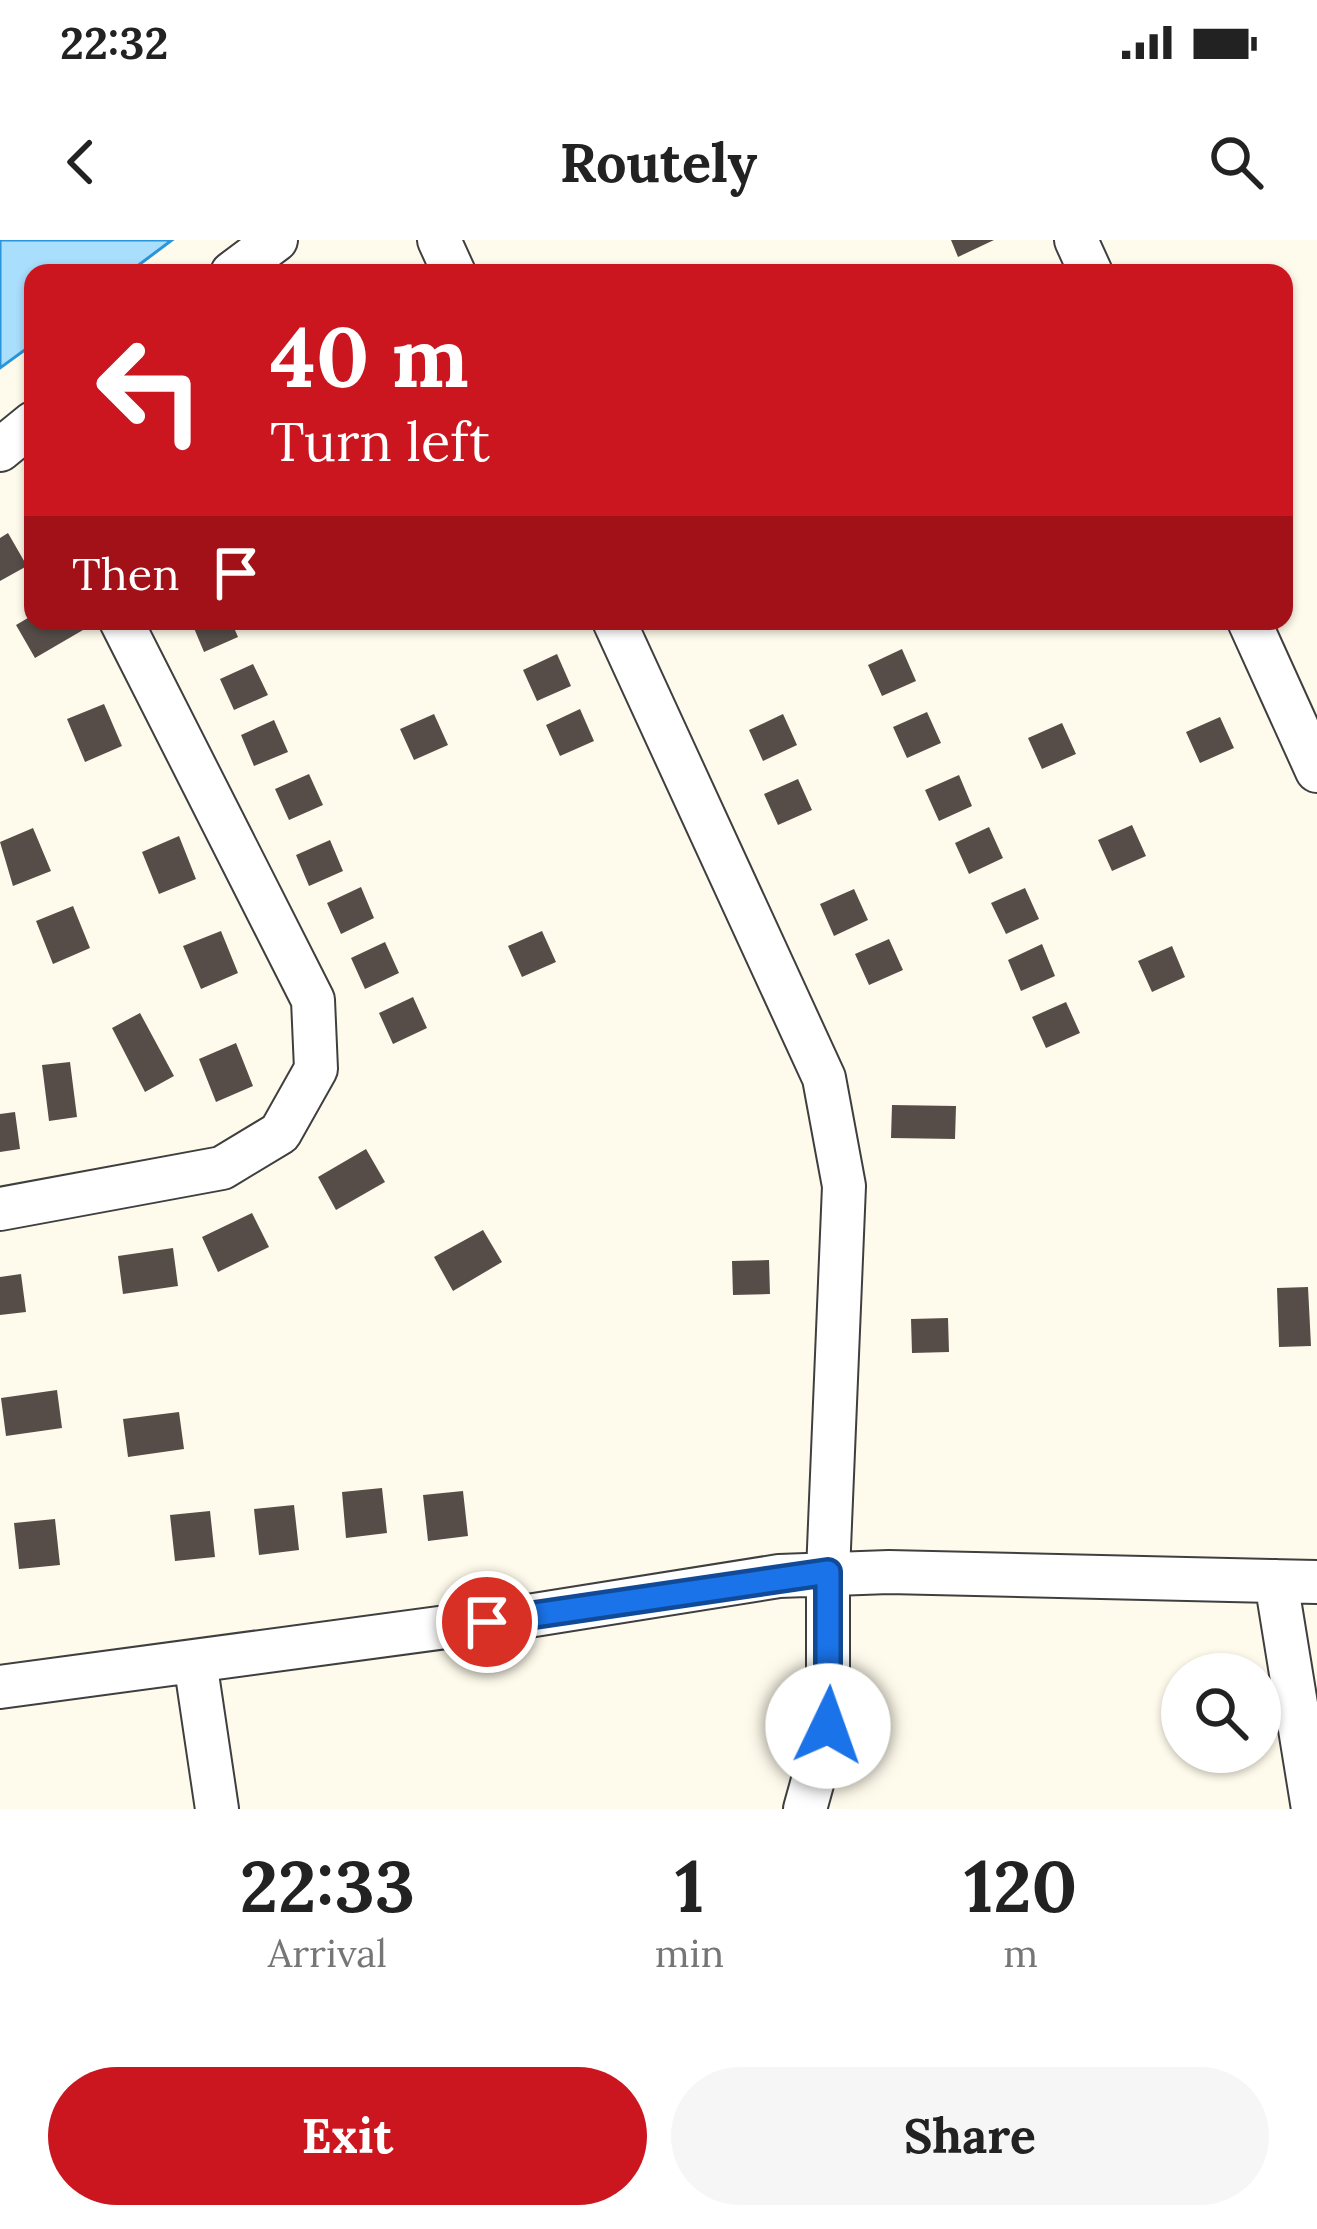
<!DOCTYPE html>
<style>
:root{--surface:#fff;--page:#f6f6f6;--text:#222;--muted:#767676;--accent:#cb161f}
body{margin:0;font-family:Lora,serif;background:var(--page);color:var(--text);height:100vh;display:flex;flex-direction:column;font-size:45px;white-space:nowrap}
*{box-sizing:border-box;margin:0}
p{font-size:39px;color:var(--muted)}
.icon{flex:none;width:66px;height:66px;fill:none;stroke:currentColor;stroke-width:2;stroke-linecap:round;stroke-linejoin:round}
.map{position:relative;height:1569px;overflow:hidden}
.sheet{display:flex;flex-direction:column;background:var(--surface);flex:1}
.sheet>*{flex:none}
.guide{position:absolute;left:24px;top:24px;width:1269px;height:366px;border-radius:24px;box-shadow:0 3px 9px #0004;background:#cb161f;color:#fff;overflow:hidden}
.controls{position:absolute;left:1161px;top:1413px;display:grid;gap:24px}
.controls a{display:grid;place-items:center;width:120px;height:120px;border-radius:50%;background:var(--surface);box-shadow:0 3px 9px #0004;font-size:60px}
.pin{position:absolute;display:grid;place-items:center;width:102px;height:102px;color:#fff;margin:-51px;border:6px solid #fff;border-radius:50%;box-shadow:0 3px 12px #0007}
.me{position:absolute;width:132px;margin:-66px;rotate:3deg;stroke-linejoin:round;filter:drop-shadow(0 0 9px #0008)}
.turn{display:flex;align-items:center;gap:42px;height:252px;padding:0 48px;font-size:54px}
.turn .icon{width:156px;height:156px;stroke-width:2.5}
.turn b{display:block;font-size:84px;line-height:102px}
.then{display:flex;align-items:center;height:114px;padding:0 48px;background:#0003;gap:24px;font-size:45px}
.eta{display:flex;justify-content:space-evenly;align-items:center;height:204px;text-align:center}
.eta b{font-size:72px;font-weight:800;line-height:84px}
.cta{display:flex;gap:24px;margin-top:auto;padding:24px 48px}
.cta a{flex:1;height:138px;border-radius:72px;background:var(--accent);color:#fff;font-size:48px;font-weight:800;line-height:138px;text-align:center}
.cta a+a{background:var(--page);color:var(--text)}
.status{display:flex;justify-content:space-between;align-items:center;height:84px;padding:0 60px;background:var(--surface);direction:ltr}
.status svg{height:33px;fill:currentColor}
header{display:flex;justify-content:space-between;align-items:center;height:156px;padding:0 48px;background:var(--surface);font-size:54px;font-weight:800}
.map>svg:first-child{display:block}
.water{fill:#aadefd;stroke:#2995db;stroke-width:3}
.building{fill:#564d48}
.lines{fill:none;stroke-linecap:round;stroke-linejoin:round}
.minor-casing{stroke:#3f3f3f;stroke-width:46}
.minor{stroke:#fff;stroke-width:42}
.route-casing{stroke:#114b97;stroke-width:30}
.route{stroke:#1a73e8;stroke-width:21}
</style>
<div class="status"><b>22:32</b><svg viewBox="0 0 49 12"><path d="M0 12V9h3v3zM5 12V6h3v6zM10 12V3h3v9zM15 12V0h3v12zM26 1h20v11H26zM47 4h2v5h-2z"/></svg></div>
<header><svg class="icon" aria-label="back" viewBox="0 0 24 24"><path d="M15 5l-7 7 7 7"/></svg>Routely<svg class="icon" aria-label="search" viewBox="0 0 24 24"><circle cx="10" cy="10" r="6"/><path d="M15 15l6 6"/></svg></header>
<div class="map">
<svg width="1317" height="1569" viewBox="0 0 1317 1569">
<rect width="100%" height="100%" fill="#fffbec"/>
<path class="water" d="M 0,0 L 172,0 L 128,33 L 33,33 L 33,104 L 0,128 Z"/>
<path class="building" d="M 951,0 L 994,0 L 958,17 Z
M 8,293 L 27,326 L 0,341 L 0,298 Z
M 33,375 L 33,381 L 78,381 L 83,390 L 35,418 L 16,385 Z
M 191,381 L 231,381 L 238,397 L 204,412 Z
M 902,409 L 916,441 L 882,456 L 868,425 Z
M 557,414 L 571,446 L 537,461 L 523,430 Z
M 253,424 L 268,455 L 234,470 L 220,439 Z
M 104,464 L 122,506 L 85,522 L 67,479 Z
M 580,469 L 594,501 L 560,516 L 546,485 Z
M 927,472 L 941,503 L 907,518 L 893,487 Z
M 434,474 L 448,505 L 414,520 L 400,489 Z
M 783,474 L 797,505 L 763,521 L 749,490 Z
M 1220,477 L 1234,508 L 1200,523 L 1186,492 Z
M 274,480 L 288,512 L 254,526 L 241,495 Z
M 1062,483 L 1076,514 L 1042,529 L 1028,498 Z
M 309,534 L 323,565 L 289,580 L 275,549 Z
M 959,535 L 972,566 L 939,581 L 925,550 Z
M 798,539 L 812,570 L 778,585 L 764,554 Z
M 1132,585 L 1146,616 L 1112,631 L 1098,600 Z
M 989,587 L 1003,618 L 969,634 L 955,603 Z
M 33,588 L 51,631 L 13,646 L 0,602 Z
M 179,596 L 196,639 L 159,654 L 142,612 Z
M 330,600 L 343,631 L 309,646 L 296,615 Z
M 361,647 L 374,678 L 341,694 L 327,663 Z
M 1025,648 L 1039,679 L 1006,694 L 991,663 Z
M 854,649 L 868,680 L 834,696 L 820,664 Z
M 73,666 L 90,708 L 53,724 L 36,681 Z
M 221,691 L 238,733 L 201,749 L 183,706 Z
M 542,691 L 556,722 L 522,737 L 508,706 Z
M 889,699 L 903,730 L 869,745 L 855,714 Z
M 385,702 L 399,733 L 365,749 L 351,718 Z
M 1042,704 L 1055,736 L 1021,751 L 1008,720 Z
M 1172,706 L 1185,737 L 1152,752 L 1138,721 Z
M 413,757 L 427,788 L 393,804 L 379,773 Z
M 1066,762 L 1080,793 L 1046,808 L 1032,777 Z
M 140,773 L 174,836 L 145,852 L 112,788 Z
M 236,803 L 253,846 L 216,862 L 199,819 Z
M 70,822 L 77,877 L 49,881 L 42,825 Z
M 892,865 L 956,866 L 955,899 L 891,898 Z
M 15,872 L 20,909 L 0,912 L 0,874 Z
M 366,909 L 385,942 L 336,970 L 318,937 Z
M 252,973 L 269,1007 L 218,1032 L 202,997 Z
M 483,990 L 502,1022 L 453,1051 L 434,1017 Z
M 173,1008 L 178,1046 L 123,1054 L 118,1016 Z
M 769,1020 L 770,1054 L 733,1055 L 732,1021 Z
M 21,1034 L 26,1072 L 0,1075 L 0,1037 Z
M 1308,1047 L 1311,1106 L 1279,1107 L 1277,1048 Z
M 948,1078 L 949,1112 L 912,1113 L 911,1079 Z
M 57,1150 L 62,1188 L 6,1196 L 1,1158 Z
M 179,1172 L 184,1209 L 128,1217 L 123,1179 Z
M 382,1248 L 387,1293 L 346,1298 L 342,1252 Z
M 463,1251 L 468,1296 L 428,1301 L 423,1255 Z
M 294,1265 L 299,1310 L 259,1315 L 254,1269 Z
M 210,1271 L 215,1317 L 175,1321 L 170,1275 Z
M 55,1279 L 60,1325 L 19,1329 L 14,1283 Z"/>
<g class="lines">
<g class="minor-casing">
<path id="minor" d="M 439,0 L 454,33
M 1076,0 L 1091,33
M 232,33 L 276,0
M 0,210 L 33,183
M 614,381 L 824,838 L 844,946 L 828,1332 L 828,1486 L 805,1569
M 1249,381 L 1317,531
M 0,969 L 222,928 L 280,893 L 316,829 L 313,760 L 121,381
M 1276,1341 L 1313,1569
M 195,1421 L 217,1569
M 0,1447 L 528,1376 L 779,1336 L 889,1332 L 1317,1342"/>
</g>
<use href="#minor" class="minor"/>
</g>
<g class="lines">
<g class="route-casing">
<path id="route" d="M 487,1382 L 828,1332 L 828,1486"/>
</g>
<use href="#route" class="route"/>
</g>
</svg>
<div class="controls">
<a><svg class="icon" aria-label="search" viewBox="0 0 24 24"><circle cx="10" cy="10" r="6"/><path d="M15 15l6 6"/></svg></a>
</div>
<div class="pin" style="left:487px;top:1382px;background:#d93025"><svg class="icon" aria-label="arrive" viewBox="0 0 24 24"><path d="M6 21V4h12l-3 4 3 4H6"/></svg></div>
<svg class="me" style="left:828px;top:1486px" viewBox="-20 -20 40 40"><circle r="19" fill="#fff"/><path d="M0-13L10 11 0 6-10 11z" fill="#1a73e8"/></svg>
<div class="guide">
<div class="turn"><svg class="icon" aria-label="left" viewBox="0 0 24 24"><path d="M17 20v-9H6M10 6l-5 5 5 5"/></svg><div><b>40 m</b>Turn left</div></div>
<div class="then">Then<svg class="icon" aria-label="arrive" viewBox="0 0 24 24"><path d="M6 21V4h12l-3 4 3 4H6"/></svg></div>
</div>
</div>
<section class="sheet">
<div class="eta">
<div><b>22:33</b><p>Arrival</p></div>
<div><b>1</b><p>min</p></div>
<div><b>120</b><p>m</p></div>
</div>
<div class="cta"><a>Exit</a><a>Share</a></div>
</section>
